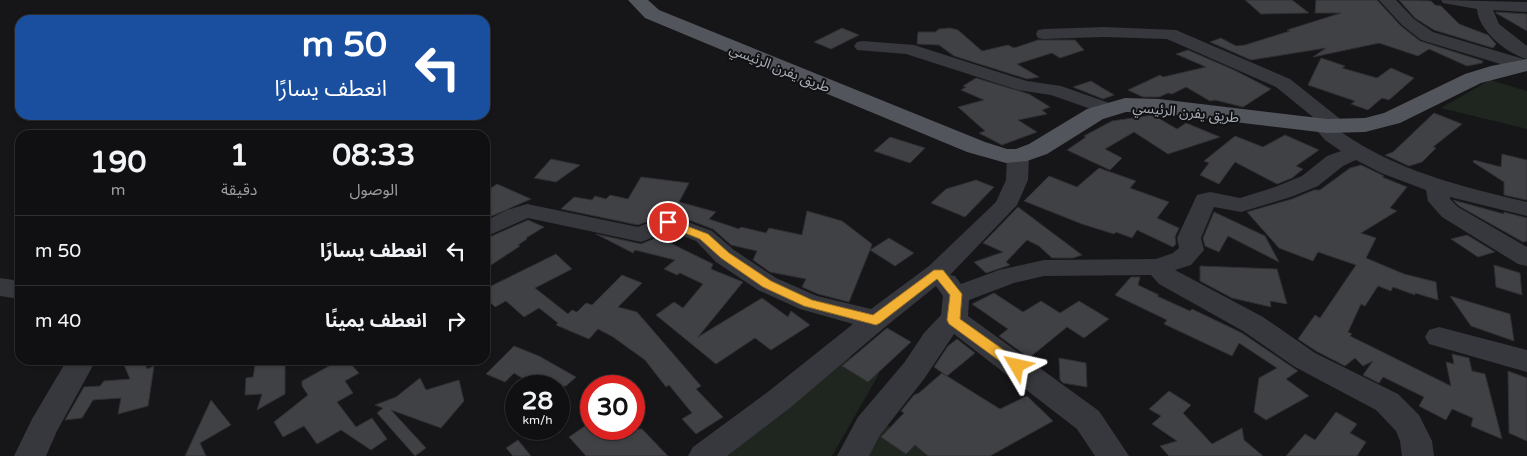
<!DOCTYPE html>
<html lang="ar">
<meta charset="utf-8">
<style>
:root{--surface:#101012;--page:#1e1e20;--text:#f1f3f6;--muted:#9c9d9f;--line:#303032}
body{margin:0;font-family:"Varela Round","Noto Sans Arabic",sans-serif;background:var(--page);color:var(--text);direction:rtl;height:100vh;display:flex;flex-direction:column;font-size:19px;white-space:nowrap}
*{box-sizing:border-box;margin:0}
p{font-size:16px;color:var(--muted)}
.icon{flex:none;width:28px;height:28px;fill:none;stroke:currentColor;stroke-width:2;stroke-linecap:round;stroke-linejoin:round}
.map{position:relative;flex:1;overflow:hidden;direction:ltr}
.panel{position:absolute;left:15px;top:130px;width:475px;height:235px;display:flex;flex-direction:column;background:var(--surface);border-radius:15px;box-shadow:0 1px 4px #0004,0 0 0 1px var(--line);direction:rtl}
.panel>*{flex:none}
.top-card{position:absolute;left:15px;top:15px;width:475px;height:105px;border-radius:15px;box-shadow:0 1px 4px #0004,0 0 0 1px var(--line);direction:rtl;background:#1a4fa0;color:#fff;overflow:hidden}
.speed{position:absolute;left:505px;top:375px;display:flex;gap:10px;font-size:25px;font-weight:700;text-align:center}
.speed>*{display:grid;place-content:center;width:65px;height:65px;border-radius:50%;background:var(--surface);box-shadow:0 1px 4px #0004,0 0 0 1px var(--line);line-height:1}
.speed small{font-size:12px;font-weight:400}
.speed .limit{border:8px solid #d22;background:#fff;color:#111}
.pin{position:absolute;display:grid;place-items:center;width:42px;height:42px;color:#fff;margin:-21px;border:2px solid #fff;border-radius:50%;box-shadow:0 1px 5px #0007}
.me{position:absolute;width:55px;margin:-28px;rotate:306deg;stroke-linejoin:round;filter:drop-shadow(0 0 4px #0008)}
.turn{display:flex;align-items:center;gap:18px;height:105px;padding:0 20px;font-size:22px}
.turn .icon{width:65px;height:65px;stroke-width:2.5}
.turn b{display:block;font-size:35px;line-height:42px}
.eta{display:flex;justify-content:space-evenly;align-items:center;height:85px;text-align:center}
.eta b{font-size:30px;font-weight:800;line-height:35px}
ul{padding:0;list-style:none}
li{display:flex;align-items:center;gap:15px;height:70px;padding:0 20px;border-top:1px solid var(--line)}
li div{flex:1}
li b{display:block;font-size:19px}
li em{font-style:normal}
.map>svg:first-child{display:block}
.green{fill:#1e261f}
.building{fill:#404145;stroke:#303034}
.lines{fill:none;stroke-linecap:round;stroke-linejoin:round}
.minor{fill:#37383d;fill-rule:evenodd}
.major{fill:#53555c;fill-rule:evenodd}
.route{fill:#f2b134;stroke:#9d7322}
.labels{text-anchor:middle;stroke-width:4;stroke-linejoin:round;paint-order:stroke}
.street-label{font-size:14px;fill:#a8adb8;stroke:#111113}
</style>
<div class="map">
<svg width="1527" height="456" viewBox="0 0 1527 456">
<rect width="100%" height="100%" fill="#161618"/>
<path class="green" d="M 1490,80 L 1527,91 L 1527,129 L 1441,108 Z
M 843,353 L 879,374 L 832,456 L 715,456 Z
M 883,422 L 930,456 L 860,456 Z"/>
<path class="building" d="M 1245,0 L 1292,0 L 1309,13 L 1261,14 Z
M 1316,0 L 1377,0 L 1401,26 L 1420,41 L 1483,61 L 1482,63 L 1467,66 L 1429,49 L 1418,56 L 1379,43 L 1313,57 L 1326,48 L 1251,60 L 1210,42 L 1221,38 L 1236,46 L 1245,45 L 1290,31 L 1287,30 L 1341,13 L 1315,13 Z
M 1399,0 L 1431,1 L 1435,5 L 1441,6 L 1459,24 L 1488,35 L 1496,44 L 1493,48 L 1434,30 L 1415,18 Z
M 1496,12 L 1527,14 L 1527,31 L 1496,13 Z
M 842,28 L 859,35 L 831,49 L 814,42 Z
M 950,28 L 958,30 L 982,51 L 1008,45 L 1014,48 L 1038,40 L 1075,40 L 1084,50 L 1060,58 L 1052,53 L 1017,64 L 1039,77 L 1027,79 L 954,56 L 939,45 L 917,44 L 918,32 L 935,32 L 939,29 Z
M 1188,50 L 1234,70 L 1271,89 L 1243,107 L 1215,100 L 1210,101 L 1186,87 L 1172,94 L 1168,93 L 1159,97 L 1143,97 L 1128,90 L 1160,75 L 1163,77 L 1206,67 L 1176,54 Z
M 1321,58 L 1345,66 L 1342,68 L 1377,78 L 1391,68 L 1414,78 L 1389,100 L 1382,98 L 1368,110 L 1351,104 L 1355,101 L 1308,85 Z
M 976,78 L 1029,94 L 1050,107 L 1042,110 L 1047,114 L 1018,120 L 1037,132 L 1002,145 L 979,133 L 985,131 L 958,107 L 984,100 L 961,90 L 966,87 L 963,86 Z
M 1091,81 L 1114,95 L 1103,99 L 1073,87 Z
M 1434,113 L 1462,124 L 1433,147 L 1436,148 L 1422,162 L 1409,166 L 1385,155 L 1393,152 Z
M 1153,115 L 1177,129 L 1186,123 L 1220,137 L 1168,154 L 1134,132 L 1105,149 L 1122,158 L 1110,170 L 1067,150 L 1086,137 L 1084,136 L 1112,121 Z
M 1285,135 L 1319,150 L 1296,166 L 1303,169 L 1292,178 L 1277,184 L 1235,162 L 1219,184 L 1200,175 L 1209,163 L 1204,161 L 1235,136 L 1263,147 Z
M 890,137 L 925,148 L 910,163 L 874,151 Z
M 1502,154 L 1527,160 L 1527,200 L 1504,195 L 1504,182 L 1473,162 L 1474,160 L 1501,167 Z
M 551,159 L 580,165 L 556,182 L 534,178 Z
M 1361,165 L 1384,176 L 1382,177 L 1407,187 L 1390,208 L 1397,211 L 1361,233 L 1376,238 L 1366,258 L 1404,274 L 1436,282 L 1438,300 L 1415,293 L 1415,295 L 1393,287 L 1391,291 L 1378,286 L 1365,306 L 1361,304 L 1348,332 L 1352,334 L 1350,336 L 1451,386 L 1446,362 L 1454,364 L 1452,354 L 1469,358 L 1472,371 L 1485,374 L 1502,439 L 1471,426 L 1473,418 L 1452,409 L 1446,420 L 1419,406 L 1424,397 L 1383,377 L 1379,383 L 1363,375 L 1373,361 L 1363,366 L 1355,358 L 1345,366 L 1316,351 L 1298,339 L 1315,315 L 1320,318 L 1356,265 L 1318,252 L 1313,261 L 1279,248 L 1247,212 L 1292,199 L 1314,190 L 1320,190 L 1350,168 Z
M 1099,168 L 1136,181 L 1130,188 L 1169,202 L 1157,218 L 1179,228 L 1175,237 L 1176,244 L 1173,247 L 1137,230 L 1132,238 L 1116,232 L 1114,234 L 1082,224 L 1024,201 L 1049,176 L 1077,187 Z
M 641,177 L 689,183 L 679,202 L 716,212 L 709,219 L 739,229 L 741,227 L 766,233 L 769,228 L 802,235 L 807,211 L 842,221 L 872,244 L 870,250 L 889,238 L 914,253 L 895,266 L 870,250 L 849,302 L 818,294 L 802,287 L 806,279 L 770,272 L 753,260 L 757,251 L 731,245 L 713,229 L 670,213 L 638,225 L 561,209 L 574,197 L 592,200 L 595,196 L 606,199 L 610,195 L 628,199 Z
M 976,180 L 994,187 L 965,217 L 931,203 L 946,189 Z
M 497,184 L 531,199 L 485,219 L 485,192 Z
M 1453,200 L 1504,214 L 1504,212 L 1527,218 L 1527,241 L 1523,242 L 1459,206 Z
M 1018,207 L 1082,255 L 1073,258 L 1052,258 L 1039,246 L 1027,240 L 1006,262 L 1010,265 L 986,273 L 974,262 L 1003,252 L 983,243 Z
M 1214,212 L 1265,236 L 1279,262 L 1228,236 L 1219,252 L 1205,246 L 1203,238 Z
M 528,220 L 544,227 L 526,238 L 527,239 L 518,245 L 520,246 L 485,269 L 485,239 Z
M 596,234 L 641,244 L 658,237 L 713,264 L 711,269 L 743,282 L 698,337 L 762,298 L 788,317 L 791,311 L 810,325 L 771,350 L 755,338 L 716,364 L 656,315 L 674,302 L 683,308 L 703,284 L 680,273 L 677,275 L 664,269 L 675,260 L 635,250 L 633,253 Z
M 1467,235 L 1495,252 L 1478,257 L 1451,239 Z
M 556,254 L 572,269 L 535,288 L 568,314 L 572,310 L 577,312 L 586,303 L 592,305 L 622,275 L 642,283 L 618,307 L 637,312 L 701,386 L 696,389 L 723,417 L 696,434 L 682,419 L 692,413 L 669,385 L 666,387 L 645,360 L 613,337 L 598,329 L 589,339 L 556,325 L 558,323 L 539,308 L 524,317 L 506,301 L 495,307 L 485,297 L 485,289 Z
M 1494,265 L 1520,273 L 1522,295 L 1496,287 Z
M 1200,266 L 1277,269 L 1287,304 L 1270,301 L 1271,307 L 1232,298 L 1200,281 Z
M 1131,277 L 1140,277 L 1138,285 L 1159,295 L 1157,296 L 1190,311 L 1192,309 L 1242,333 L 1298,371 L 1286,379 L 1309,396 L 1266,420 L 1254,412 L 1259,378 L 1277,368 L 1239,343 L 1232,356 L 1164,324 L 1167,320 L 1115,295 Z
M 994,293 L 1023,312 L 1041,301 L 1060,313 L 1079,301 L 1109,319 L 1084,338 L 1067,327 L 1029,358 L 999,336 L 1008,329 L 972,304 Z
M 1450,296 L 1510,314 L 1514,341 L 1471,326 Z
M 887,328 L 911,342 L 868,382 L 842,366 Z
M 957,339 L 975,353 L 947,376 L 934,367 L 948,346 Z
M 514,346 L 539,356 L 576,377 L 566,386 L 535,386 L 514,373 L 505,382 L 486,374 Z
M 1059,358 L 1086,363 L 1087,387 L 1063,383 L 1060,380 Z
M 122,360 L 143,360 L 147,369 L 154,366 L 148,406 L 118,414 L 121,398 L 93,400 L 82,418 L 65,420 L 84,387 L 100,386 L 104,381 L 130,379 Z
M 256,360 L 285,360 L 285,394 L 257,410 L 262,394 L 245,395 L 246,378 L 253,377 Z
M 340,360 L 347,360 L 359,373 L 345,381 L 353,393 L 337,402 L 356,427 L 372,418 L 387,439 L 371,450 L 341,430 L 317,444 L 304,426 L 283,437 L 274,422 L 308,395 L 302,386 L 302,381 Z
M 1508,371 L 1527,378 L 1527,441 L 1509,433 Z
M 942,373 L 1000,409 L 1027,396 L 1053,421 L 990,456 L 928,456 L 915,445 L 906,454 L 881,437 L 904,413 L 901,411 L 914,395 L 919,393 Z
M 420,378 L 426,390 L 459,380 L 464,401 L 441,428 L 391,410 L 426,448 L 415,456 L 377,413 L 383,408 L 375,405 L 396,397 Z
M 1169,391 L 1191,405 L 1183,413 L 1212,444 L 1242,428 L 1244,440 L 1263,456 L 1169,456 L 1160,446 L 1177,441 L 1152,424 L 1161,416 L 1149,409 Z
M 211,400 L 231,425 L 200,443 L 206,456 L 185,456 Z
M 1336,412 L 1357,424 L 1350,433 L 1366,442 L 1357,456 L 1286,456 L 1305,434 L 1315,440 Z
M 591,422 L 591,429 L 642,429 L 668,456 L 586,456 L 569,437 Z
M 518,440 L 531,456 L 513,456 L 506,448 Z"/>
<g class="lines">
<path class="minor" d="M 1379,0 L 1396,0 L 1414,19 L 1433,32 L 1527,60 L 1527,69 L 1517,69 L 1421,40 L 1402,25 Z
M 1441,0 L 1527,2 L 1527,12 L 1493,10 L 1499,24 L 1527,46 L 1527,59 C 1507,54 1478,30 1477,9 L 1443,3 Z
M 1104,27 L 1176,30 L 1290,79 L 1344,122 L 1347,126 L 1341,132 C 1397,171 1462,187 1527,202 L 1527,216 L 1450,197 L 1450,199 L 1458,207 L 1527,247 L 1527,266 L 1518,264 L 1442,217 L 1428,201 L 1426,190 L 1381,173 L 1356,160 L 1343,166 L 1318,186 L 1291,197 L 1241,212 L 1214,207 L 1201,238 L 1204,250 L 1191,265 L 1175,270 L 1263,317 L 1315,353 L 1398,394 L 1419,415 L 1432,441 L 1434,456 L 1402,456 L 1400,441 L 1396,431 L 1376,410 L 1295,367 L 1243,331 L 1159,284 L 1151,275 L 1044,276 L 1014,283 L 969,300 L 968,316 L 1099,411 L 1129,456 L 1095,456 L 1077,429 L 954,334 L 924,379 L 880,435 L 869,456 L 837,456 L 858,417 L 904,363 L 924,333 L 941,315 L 943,296 L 936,286 L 885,327 L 791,407 L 727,456 L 688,456 L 693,447 L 769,391 L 853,324 L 800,309 L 758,290 L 716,262 L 696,241 L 670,231 L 641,242 L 528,218 L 485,237 L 485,221 L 507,210 L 527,204 L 638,227 L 669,215 L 712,231 L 734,250 L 776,278 L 817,296 L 871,309 L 929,266 L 996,202 L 1006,180 L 1007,156 L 1011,152 L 1018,150 L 1025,152 L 1029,156 L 1028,180 L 1017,205 L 950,275 L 955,276 L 961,284 L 999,270 L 1044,260 L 1156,259 L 1173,253 L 1179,248 L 1177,238 L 1197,195 L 1210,192 L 1240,198 L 1275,187 L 1302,176 L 1327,156 L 1341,151 L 1325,140 L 1318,132 L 1324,126 L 1276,87 L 1167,39 L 1104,37 L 1044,39 L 1038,38 L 1036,34 L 1038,30 L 1044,29 Z
M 863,41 L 914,45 L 1027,81 L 1061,86 L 1115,105 L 1118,109 L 1115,113 L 1108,115 L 1051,95 L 1018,90 L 906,54 L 857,50 L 854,46 L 857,42 Z
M 0,278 L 20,281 L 20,299 L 0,296 Z
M 1439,327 L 1527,350 L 1527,372 L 1429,344 L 1425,337 L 1429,330 Z
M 67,360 L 96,360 L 57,431 L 46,456 L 14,456 L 32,419 Z"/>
<path class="major" d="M 628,0 L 648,0 L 659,10 L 985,142 L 1007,149 L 1016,149 L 1029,144 L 1087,109 L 1125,98 L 1159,99 L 1327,119 L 1365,118 L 1384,113 L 1465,74 L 1491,66 L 1527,59 L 1527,71 L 1481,83 L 1400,123 L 1365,132 L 1327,133 L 1159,113 L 1126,112 L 1103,119 L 1047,154 L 1027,161 L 1006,163 L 967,152 L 645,18 Z"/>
</g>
<path class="route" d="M 668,219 L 708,234 L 729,253 L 771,281 L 812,300 L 873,315 L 934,270 L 943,270 L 962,294 L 960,319 L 1022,363 L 1024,366 L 1022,370 L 1012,370 L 949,324 L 947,320 L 950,295 L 937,279 L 880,323 L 876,325 L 804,306 L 763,287 L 721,258 L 700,239 L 665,225 L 663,222 Z"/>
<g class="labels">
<g class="street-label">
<text transform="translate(780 68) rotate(22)" y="5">طريق يفرن الرئيسي</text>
<text transform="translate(1186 112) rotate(6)" y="5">طريق يفرن الرئيسي</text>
</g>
</g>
</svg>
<div class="speed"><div>28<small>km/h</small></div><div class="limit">30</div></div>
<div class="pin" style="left:668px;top:222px;background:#d93025"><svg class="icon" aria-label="arrive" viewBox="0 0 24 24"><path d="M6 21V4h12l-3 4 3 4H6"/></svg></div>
<svg class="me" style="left:1017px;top:366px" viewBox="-20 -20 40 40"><path d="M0-17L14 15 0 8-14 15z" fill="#f2b134" stroke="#fff" stroke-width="4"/></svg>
<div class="top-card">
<div class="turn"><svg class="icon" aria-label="left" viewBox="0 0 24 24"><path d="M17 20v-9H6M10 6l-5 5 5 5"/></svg><div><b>50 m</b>انعطف يسارًا</div></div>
</div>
<section class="panel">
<div class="eta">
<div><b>08:33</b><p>الوصول</p></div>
<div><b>1</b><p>دقيقة</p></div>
<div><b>190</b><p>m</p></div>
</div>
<ul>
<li><svg class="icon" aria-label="left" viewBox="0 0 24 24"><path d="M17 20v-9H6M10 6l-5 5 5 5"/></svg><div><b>انعطف يسارًا</b></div><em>50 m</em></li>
<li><svg class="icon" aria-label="right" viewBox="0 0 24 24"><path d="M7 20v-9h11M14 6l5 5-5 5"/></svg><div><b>انعطف يمينًا</b></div><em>40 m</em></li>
</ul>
</section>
</div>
